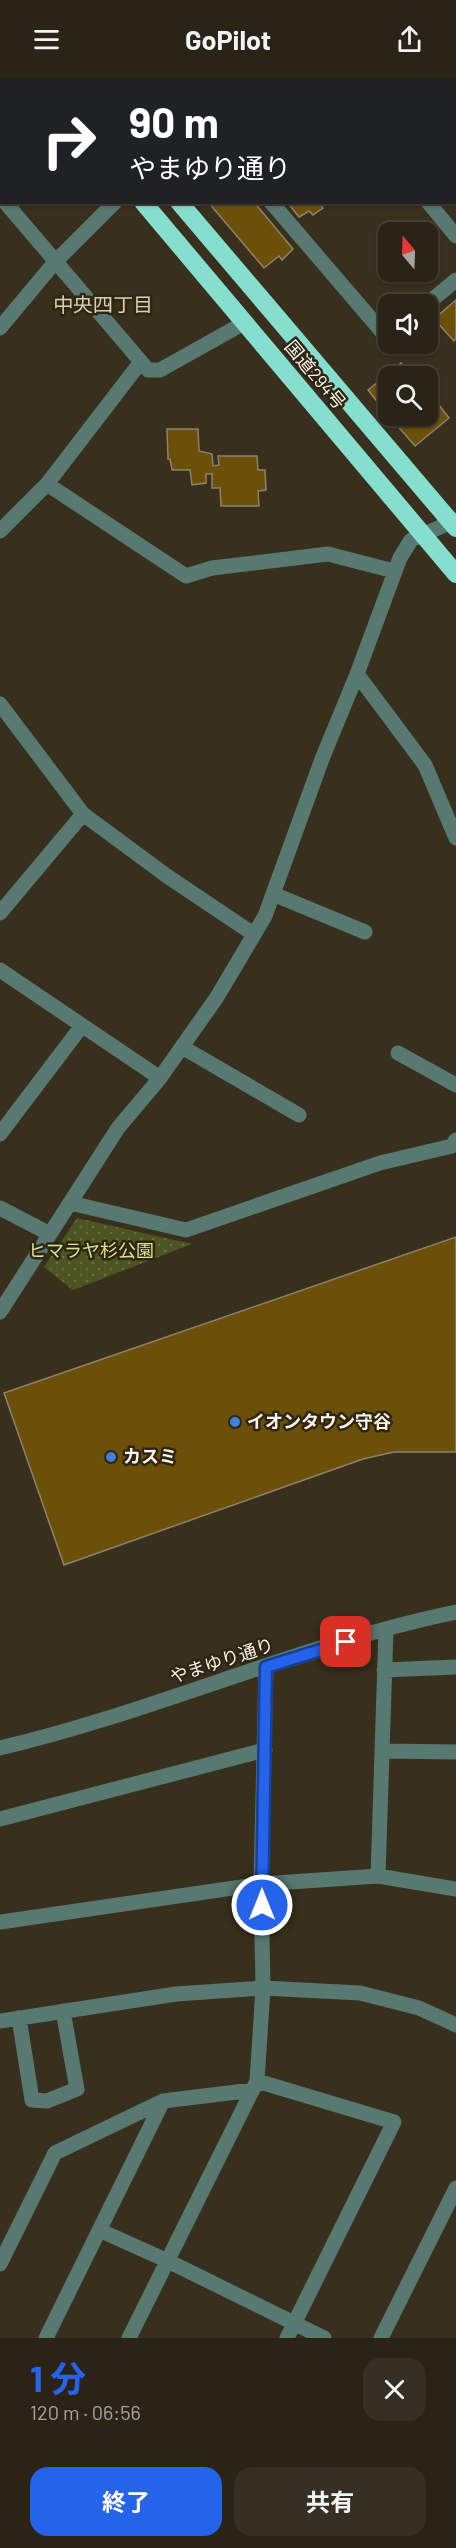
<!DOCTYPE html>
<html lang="ja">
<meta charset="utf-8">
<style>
:root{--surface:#2a2316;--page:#362f23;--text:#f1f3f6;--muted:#a5a4a1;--line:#464035;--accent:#2563eb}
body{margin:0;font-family:Barlow,"Noto Sans JP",sans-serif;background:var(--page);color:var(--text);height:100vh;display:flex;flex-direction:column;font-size:22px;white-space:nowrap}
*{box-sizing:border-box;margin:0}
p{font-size:20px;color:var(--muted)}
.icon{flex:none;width:33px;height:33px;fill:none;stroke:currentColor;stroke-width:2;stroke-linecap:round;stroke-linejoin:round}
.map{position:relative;height:2260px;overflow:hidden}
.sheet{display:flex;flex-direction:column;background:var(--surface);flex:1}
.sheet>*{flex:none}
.banner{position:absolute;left:0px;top:0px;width:456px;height:126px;box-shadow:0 2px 4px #0004,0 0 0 2px var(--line);background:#202124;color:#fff;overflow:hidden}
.needle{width:39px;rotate:341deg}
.controls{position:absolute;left:378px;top:144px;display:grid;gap:12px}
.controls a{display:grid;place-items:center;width:60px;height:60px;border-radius:12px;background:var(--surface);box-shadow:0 2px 4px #0004,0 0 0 2px var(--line);font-size:30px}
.pin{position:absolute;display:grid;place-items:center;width:51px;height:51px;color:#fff;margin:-26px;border-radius:12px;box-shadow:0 3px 9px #0006}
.me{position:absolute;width:66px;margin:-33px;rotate:0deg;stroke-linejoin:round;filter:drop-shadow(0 0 4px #0008)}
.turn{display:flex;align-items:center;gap:21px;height:126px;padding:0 30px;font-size:27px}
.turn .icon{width:78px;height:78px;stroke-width:2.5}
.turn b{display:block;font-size:42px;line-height:51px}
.round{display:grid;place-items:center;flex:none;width:63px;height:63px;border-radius:18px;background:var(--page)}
.head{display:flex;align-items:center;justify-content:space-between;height:102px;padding:0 30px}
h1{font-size:36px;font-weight:700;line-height:45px;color:var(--accent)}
.button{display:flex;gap:12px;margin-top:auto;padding:12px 30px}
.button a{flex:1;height:69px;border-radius:18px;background:var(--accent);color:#fff;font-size:24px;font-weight:700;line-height:69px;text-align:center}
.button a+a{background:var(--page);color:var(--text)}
header{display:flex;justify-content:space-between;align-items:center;height:78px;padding:0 30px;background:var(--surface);font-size:27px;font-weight:700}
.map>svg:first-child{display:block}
.park{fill:url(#park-dots)}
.building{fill:#6c500a;stroke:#8d826e;stroke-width:1.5}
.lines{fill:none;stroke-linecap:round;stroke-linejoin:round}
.major-tunnel{stroke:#554d3b;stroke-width:15;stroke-dasharray:15 8;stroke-linecap:butt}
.minor{stroke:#577972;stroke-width:15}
.highway{stroke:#86dece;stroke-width:18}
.rail{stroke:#9a9283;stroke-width:4.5;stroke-dasharray:12 6;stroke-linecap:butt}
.route-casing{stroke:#184099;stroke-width:15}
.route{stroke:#2563eb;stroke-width:10}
.shop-dot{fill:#3f7fe0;stroke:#2e2513;stroke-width:2}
.labels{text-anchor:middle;stroke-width:5;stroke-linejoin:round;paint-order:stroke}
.street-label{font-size:18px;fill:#faf4e8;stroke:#2e2513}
.park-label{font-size:18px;fill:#d7e68a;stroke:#2e2513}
.poi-label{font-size:18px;font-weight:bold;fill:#faf4e8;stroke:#2e2513;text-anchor:start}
.neighbourhood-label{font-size:20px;fill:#dacfb9;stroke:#2e2513}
</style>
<header><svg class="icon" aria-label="menu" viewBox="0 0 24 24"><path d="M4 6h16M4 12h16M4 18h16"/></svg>GoPilot<svg class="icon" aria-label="share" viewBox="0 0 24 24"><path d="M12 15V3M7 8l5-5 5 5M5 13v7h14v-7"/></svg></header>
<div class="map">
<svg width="456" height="2260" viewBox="0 0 456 2260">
<defs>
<pattern id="park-dots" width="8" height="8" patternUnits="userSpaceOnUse" patternTransform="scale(1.5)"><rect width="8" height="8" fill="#4c5422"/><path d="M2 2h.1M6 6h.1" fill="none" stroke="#676d42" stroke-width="1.8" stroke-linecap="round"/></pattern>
</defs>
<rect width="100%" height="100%" fill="#382f1d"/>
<path class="park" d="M 77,1140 L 192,1166 L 73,1212 L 44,1189 Z"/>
<path class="building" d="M 107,0 L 144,0 L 146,2 L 109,2 Z
M 234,0 L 282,0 L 283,1 L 233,2 Z
M 208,124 L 254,124 L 293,171 L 282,182 L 279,178 L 264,190 Z
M 287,124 L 319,124 L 323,130 L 313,137 L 309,133 L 299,139 Z
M 456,222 L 456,261 L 454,263 L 434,241 Z
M 401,285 L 411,298 L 388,298 L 388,337 L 368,312 Z
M 420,292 L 424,298 L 413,298 Z
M 428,313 L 449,340 L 415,368 L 389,338 L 428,338 Z
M 167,351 L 198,351 L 199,373 L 212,376 L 213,388 L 219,387 L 218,378 L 257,378 L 258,392 L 265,392 L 266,412 L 258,413 L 259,428 L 221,428 L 220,410 L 212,410 L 212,396 L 206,396 L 206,405 L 192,407 L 190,392 L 172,392 L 170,381 L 168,381 Z
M 456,1159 L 456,1374 L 394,1374 L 363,1381 L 64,1487 L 4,1315 Z"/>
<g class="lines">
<path class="major-tunnel" d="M 56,2 L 58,0
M 0,61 L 2,59"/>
<path class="minor" d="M 164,0 L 165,2
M 323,0 L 324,2
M 5,124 L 148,292 L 160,292 L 244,245
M 271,124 L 384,256 L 388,255
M 428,124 L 456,158
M 427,226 L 456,202
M 0,250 L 55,184 L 115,124
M 47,406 L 186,498 L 212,490 L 328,476 L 394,493
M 0,453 L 47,406 L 140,285
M 357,596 L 425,687 L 456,760
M 0,626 L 83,736 L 167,798 L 252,855
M 273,816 L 365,854
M 0,835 L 83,736
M 0,892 L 160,1000
M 182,969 L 299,1037
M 398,975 L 456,1007
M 0,1056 L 81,949
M 70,1125 L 186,1152 L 380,1085 L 452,1068 L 456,1062
M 0,1130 L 50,1156
M 0,1234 L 118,1050 L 160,1000 L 217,919 L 265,838 L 322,681 L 357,596 L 400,480 L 411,462 L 456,442
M 384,1592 L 456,1589
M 0,1670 C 154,1634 301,1566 456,1534
M 383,1673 L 456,1674
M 0,1741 L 265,1672
M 378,1798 L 386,1551
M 0,1844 L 261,1806 L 378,1798 L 456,1811
M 19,1940 L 32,2022 L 47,2023 L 77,2011 L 63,1933
M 0,1943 L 176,1916 L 263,1910 L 360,1915 L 419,1930 L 456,1947
M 257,2003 L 394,2044 L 287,2260
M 99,2152 L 168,2183 L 324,2260
M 0,2186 L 55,2075 L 163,2023 L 253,2012
M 46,2260 L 163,2023
M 129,2260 L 257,2003 L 263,1910 L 261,1806 L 266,1589
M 381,2260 L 456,2110"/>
<path class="highway" d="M 37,0 L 38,2
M 73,0 L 74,2
M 143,124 L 456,496
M 179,124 L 456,450"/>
<path class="rail" d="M 45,2 L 47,0
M 0,45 L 2,44"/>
</g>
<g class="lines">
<g class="route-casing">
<path id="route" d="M 262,1827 L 266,1589 L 346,1564"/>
</g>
<use href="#route" class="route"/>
</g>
<g class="shop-dot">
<circle cx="235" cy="1344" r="6"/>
<circle cx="111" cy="1379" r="6"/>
</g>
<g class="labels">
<g class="street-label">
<text transform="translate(315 297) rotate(50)" y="6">国道294号</text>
<text transform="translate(222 1583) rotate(-18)" y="6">やまゆり通り</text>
</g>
<g class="park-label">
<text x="91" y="1179">ヒマラヤ杉公園</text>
</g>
<g class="poi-label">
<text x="247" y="1350">イオンタウン守谷</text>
<text x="123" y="1385">カスミ</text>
</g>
<g class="neighbourhood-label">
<text x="103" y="234">中央四丁目</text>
</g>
</g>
</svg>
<div class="controls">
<a><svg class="needle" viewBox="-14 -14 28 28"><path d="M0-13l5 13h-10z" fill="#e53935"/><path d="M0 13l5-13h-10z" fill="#a5a4a1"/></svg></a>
<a><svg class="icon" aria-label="sound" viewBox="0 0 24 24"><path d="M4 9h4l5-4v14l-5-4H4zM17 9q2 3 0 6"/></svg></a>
<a><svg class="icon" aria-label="search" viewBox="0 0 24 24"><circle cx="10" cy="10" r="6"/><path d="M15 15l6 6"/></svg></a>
</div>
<div class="pin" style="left:346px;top:1564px;background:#d93025"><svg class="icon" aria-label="arrive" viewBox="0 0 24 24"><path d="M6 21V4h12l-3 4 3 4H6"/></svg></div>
<svg class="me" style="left:262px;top:1827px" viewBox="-20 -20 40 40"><circle r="17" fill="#2563eb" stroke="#fff" stroke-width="3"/><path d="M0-11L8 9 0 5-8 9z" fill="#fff"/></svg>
<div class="banner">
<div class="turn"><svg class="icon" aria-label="right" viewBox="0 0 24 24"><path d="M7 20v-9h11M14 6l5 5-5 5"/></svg><div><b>90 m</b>やまゆり通り</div></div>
</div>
</div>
<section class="sheet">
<div class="head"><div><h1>1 分</h1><p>120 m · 06:56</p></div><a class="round"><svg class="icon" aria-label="close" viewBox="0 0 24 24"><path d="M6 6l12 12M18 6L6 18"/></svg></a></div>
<div class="button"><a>終了</a><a>共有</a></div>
</section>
